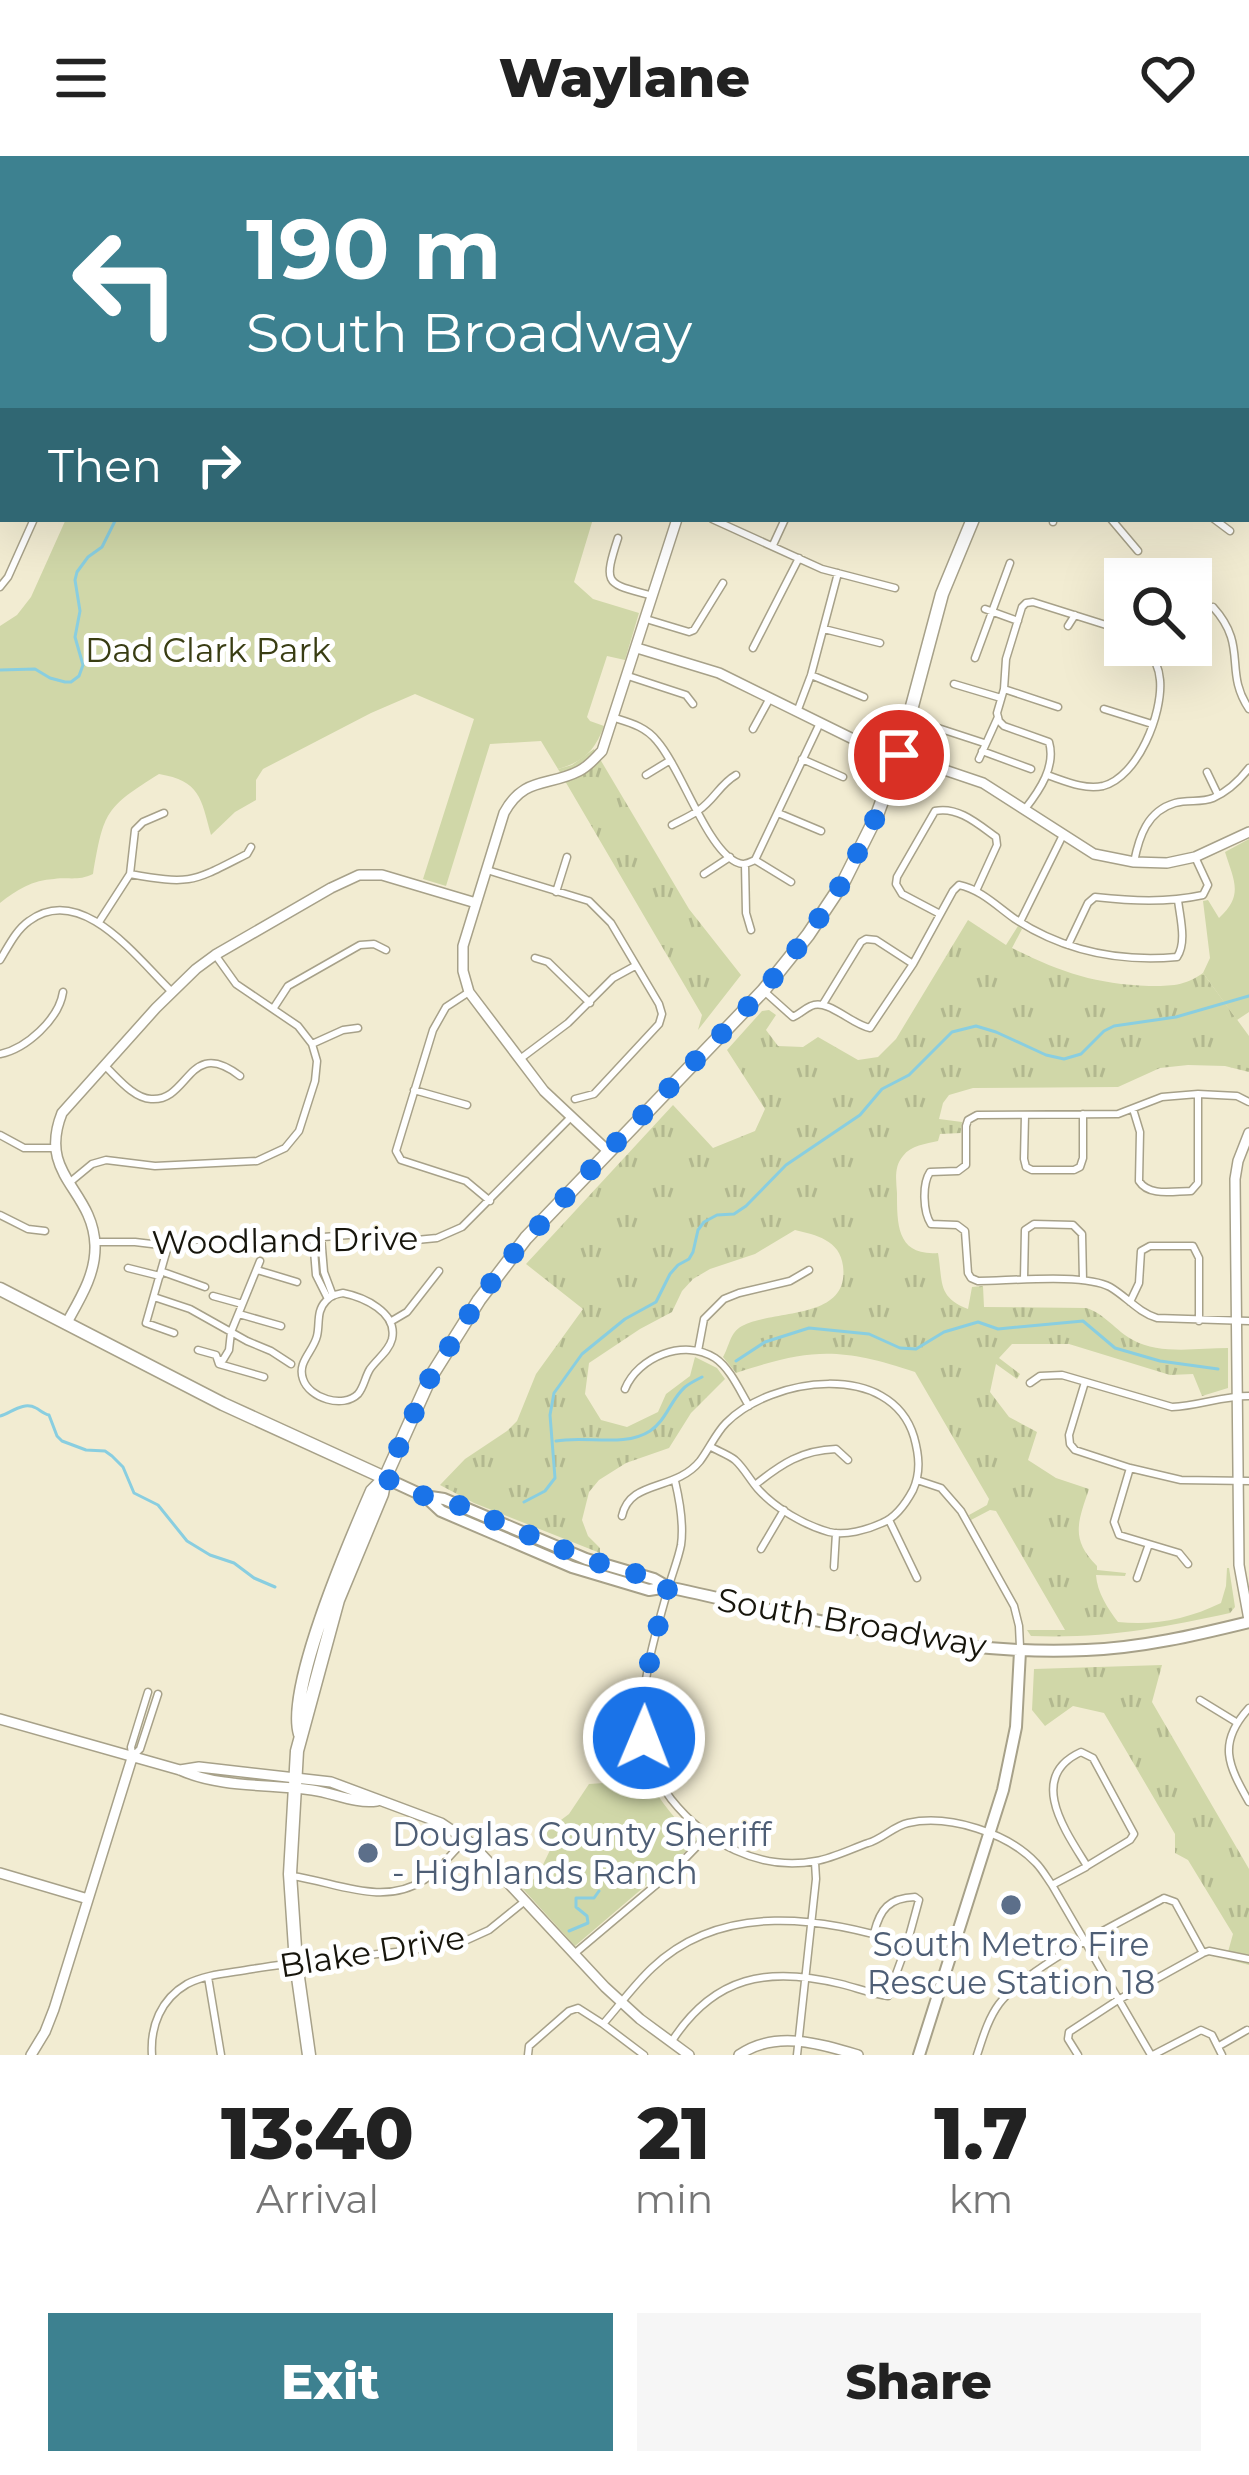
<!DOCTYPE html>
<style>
:root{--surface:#fff;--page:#f6f6f6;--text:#222;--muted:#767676;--accent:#3d8190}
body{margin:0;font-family:Montserrat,sans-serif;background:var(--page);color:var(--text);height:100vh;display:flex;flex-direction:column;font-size:45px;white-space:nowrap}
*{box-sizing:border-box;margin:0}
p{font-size:39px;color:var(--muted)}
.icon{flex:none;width:66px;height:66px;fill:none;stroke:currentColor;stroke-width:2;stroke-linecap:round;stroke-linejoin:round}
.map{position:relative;height:1899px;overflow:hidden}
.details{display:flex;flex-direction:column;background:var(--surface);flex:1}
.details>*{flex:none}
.guide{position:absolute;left:0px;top:0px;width:1251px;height:366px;box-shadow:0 12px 48px #0002;background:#3d8190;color:#fff;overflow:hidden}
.tools{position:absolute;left:1104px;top:402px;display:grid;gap:24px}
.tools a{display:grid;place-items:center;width:108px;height:108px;border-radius:0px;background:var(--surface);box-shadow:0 12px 48px #0002;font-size:60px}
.pin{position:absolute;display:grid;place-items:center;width:102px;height:102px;color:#fff;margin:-51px;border:6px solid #fff;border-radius:50%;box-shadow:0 3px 12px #0007}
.me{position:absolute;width:132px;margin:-66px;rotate:1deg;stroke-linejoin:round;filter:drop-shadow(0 0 9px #0008)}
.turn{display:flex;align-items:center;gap:42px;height:252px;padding:0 48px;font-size:54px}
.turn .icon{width:156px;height:156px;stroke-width:2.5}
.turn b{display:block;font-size:84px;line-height:102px}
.then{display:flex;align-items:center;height:114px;padding:0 48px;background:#0003;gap:24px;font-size:45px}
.eta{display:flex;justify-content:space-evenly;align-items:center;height:204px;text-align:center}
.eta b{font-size:72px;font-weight:800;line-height:84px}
.button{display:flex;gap:24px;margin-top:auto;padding:24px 48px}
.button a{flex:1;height:138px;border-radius:0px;background:var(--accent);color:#fff;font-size:48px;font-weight:800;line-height:138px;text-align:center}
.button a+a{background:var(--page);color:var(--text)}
header{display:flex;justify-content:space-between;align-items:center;height:156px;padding:0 48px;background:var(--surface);font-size:54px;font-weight:800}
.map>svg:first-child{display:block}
.grass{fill:url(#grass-tufts)}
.green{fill:#d0d7a8}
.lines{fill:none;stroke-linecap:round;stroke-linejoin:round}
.stream{stroke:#89cee0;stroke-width:3}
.minor-casing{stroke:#a7a189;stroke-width:9}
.tertiary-casing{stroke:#a7a189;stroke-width:12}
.secondary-casing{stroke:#a7a189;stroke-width:14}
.primary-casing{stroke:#a7a189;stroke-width:15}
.minor{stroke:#fff;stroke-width:6}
.tertiary{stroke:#fff;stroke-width:9}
.secondary{stroke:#fff;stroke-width:10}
.primary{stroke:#fff;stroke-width:12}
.route{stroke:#1a73e8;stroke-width:21;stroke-dasharray:0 37.8}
.service-dot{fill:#5c6f8a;stroke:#fff;stroke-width:4.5}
.labels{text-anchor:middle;stroke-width:10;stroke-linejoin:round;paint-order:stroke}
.park-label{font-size:33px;fill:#393d13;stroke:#fff}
.street-label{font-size:33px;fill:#17150c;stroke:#fff}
.service-label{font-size:33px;fill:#4e5e75;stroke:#fff;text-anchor:start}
</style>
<header><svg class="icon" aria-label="menu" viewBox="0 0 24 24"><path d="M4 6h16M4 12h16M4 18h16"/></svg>Waylane<svg class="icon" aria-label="heart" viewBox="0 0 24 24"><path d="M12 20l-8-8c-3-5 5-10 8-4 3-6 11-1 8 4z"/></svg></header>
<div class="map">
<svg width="1249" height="1899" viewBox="0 0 1249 1899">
<defs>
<pattern id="grass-tufts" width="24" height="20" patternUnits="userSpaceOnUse" patternTransform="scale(3)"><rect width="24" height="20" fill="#d0d7a8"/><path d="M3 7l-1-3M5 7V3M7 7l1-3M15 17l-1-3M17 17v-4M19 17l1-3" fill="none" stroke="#b2b88f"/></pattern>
</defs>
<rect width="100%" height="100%" fill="#f2ecd2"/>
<path class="grass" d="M 422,0 L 761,0 L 759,3 L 421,3 Z
M 594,593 L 689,753 L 741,819 L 698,874 L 702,859 L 558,613 L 572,609 Z
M 968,764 L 1006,789 L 1018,770 L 1022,773 L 1012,792 C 1060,816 1095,828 1149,830 C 1171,830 1185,830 1203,817 L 1249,880 L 1249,916 L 1225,910 L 1188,909 L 1160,912 L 1118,931 L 973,932 L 949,939 L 943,947 L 939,963 L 962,966 L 961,977 L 940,978 L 938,985 C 926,988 911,989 903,1000 C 894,1010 896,1024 897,1037 C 897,1069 897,1100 938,1097 C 943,1126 937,1141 968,1153 L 972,1131 L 983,1130 L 984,1151 L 1086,1152 C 1104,1157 1116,1175 1133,1184 C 1160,1199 1198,1192 1228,1192 L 1228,1232 L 1202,1240 L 1193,1218 L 1170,1219 L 1069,1188 L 1012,1188 L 999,1202 L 1020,1218 L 1017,1223 L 996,1208 L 990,1236 L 1009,1261 L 1037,1276 L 1028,1304 L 1056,1322 L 1089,1333 C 1078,1366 1070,1383 1097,1410 L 1097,1414 L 1126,1417 L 1125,1420 L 1096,1419 C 1097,1436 1108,1453 1118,1466 C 1154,1470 1188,1463 1221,1447 L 1226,1430 L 1227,1412 L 1229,1412 L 1235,1451 L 1230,1457 C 1162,1472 1102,1483 1031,1480 L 1027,1474 L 1065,1474 L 996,1355 L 990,1354 L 971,1364 L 969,1359 L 987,1349 L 989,1343 L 915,1216 C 840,1191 811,1192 736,1217 L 723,1201 C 729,1191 730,1176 742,1170 C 774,1153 850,1165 843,1110 C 840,1084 816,1079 795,1074 L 755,1098 L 710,1113 L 693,1123 L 682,1135 L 672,1156 L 640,1173 L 589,1207 L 585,1238 L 601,1264 L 627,1271 L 658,1256 L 666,1238 L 690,1220 L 695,1201 L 717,1212 L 725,1223 L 691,1257 L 669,1292 L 626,1307 L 599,1324 L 589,1336 L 582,1364 L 588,1380 L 600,1392 L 600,1397 L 474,1347 L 440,1329 L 465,1303 L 507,1275 L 517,1265 L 536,1218 L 583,1153 L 526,1108 L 673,949 L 713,992 L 755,975 L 765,953 L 727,894 L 762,855 L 769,854 L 776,859 L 766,874 L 778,890 L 803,891 L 818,881 L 858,904 L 878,901 L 896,883 Z
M 1162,1509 L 1152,1546 L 1249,1713 L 1249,1809 L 1226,1803 L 1233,1778 L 1188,1704 L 1175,1697 L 1175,1678 L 1104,1557 L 1073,1550 L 1045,1570 L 1032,1554 L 1034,1513 Z"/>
<path class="green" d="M 59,0 L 422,0 L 421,3 L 59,3 Z
M 66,363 L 593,363 L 574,426 L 593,443 L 639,457 L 625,504 L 607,500 L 587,561 L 590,565 L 604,570 C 595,595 583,606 558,613 L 541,585 L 490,588 L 446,730 L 423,723 L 474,563 L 415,538 L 371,557 L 263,613 L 256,624 L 256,644 L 235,656 L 211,679 C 201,642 200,625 159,618 C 105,652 104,655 93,718 C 79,725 70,721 54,723 C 33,724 16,734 0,747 L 0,470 L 17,459 L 31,441 Z
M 1249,683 L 1249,856 L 1237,864 L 1203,817 L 1210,802 L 1203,745 L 1208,744 L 1219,762 C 1244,739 1234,725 1225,696 Z
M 643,1613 C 657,1641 673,1664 699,1684 L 575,1790 L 523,1733 L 538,1719 L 553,1688 L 545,1679 L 549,1673 L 569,1658 L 589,1628 L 604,1627 Z"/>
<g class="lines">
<path class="stream" d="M 148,0 L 149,3
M 496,3 L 497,0
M 0,514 L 35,513 L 50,522 L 65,526 L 71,526 L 79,520 L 83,509 L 75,481 L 80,455 L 75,424 L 77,416 L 88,401 L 102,391 L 116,363
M 736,1205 L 765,1186 L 809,1172 L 869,1178 L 900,1192 L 916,1193 L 944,1176 L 978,1166 L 998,1173 L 1083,1165 L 1115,1192 L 1160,1205 L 1218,1213
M 0,1260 C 11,1257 23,1245 36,1252 C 40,1254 44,1258 49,1259 L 57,1280 L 62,1285 L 86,1294 L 105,1295 L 112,1300 L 123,1311 L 134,1337 L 158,1349 L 187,1385 L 210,1399 L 234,1407 L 254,1422 L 275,1431
M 556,1285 C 585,1279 624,1292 650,1275 C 666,1265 671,1243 685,1231 C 690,1227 696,1224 702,1221
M 524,1346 L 545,1335 L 555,1322 L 550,1259 L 554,1237 L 582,1198 L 625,1163 L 656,1146 L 670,1118 L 678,1109 L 689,1103 L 693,1096 L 698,1074 L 704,1066 L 717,1059 L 734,1058 L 746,1050 L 786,1009 L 860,959 L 882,933 L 909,919 L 952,876 L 976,870 L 996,876 L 1046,899 L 1064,903 L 1081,898 L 1104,875 L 1114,870 L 1176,861 L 1249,840
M 569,1775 L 588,1767 L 587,1760 L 576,1751 L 576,1742 L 594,1742 L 599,1735"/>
<g class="minor-casing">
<path id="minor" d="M 27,0 L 27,3
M 810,0 L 811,3
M 883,0 L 884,3
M 1207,3 L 1207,0
M 0,119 L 3,120
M 1248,168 L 1249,167
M 0,194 L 3,195
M 0,267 L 3,260
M 1248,300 L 1249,301
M 0,316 L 3,317
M 712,363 L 822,413 L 895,432
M 1053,363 L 1053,366
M 1111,363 L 1138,395
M 1214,363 L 1230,375
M 618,382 C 602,431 607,427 653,440
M 773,389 L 785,363
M 0,431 L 8,421 L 34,363
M 1213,451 C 1249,491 1223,514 1249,553
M 985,453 L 1018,465
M 646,463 L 689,476 L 694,474 L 723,427
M 1068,470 L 1075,459
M 824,473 L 880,487
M 753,492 L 799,402
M 975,502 L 1010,407
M 811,519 L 864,541
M 628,520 L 686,539 L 693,548
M 954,528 L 1001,542
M 1004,533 L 1058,551
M 1104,553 L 1152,568
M 797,556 L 811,519 L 838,417
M 615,562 C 631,567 646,571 657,585 C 681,612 706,691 736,706 C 744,710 748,707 755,704 L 820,567
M 935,571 L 984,587
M 753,573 L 770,542
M 982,595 L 1031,613
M 802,603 L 843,621
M 979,603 L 998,561
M 1207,616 L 1218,639
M 646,619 L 669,605
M 1047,619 C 1065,625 1084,634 1103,630 C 1138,621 1163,557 1160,524 C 1159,510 1153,501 1146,489
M 1025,653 C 1040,634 1056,610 1049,586 L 1004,570 L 999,565 L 997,557 L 1004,533 L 1006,503 L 1022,451 L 1026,447 L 1033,446 L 1125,475
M 778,657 L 821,675
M 672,669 C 681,664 691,660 699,654 C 714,644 720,628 736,619
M 755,704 L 791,726
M 1134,706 C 1139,681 1147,655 1175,647 C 1188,643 1201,647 1213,642 C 1229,635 1239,625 1249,612
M 745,708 L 746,757 L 751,774
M 487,714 L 589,745 L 611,767 L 659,848 L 662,858 L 659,868 L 594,938 L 575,943
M 130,718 C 192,729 192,726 247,698 L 251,691
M 704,718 L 730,701
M 556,736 L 567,701
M 940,758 L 902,738 L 896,728 L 897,721 L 935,655 C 958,650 978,668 996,681 L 997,689 L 976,735
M 99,766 L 130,718 L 135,674 L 143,666 L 164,657
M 1020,766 L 1063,679
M 1068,789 L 1088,747 L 1095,741 C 1132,745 1166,747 1203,739 L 1208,729 L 1195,701
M 535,802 L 548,806 L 590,847
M 0,804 C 8,791 16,774 29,765 C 81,726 137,802 171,835
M 469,836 L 446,851 L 433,874 L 396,995 L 401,1004 L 466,1025 L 490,1045
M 765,836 L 793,861 C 800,858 804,853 811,850 C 828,842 852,869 870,872 L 913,808 L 953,735 L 959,729 C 980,733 998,751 1015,763 C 1064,795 1120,806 1177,801 C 1187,786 1180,762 1178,744
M 823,848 L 861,786 L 866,783 L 876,784 L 913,808
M 273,853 L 288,830 L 360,789 L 374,788 L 386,794
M 312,888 L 343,874 L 358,872
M 0,898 C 26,893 59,863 63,836
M 520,903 L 568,867 L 613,822 L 635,810
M 105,910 C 117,921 133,942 151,943 C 190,946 188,880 240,920
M 414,934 L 467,949
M 1249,946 L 1237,940 L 1198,938 L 1162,941 L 1118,958 L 977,959 L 968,964 L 966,970 L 966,1009 L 958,1015 L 930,1016 C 922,1028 923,1056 931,1068 L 957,1069 L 965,1075 L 968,1117 L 971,1122 L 978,1125 C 1009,1125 1085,1117 1110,1131 C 1127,1141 1138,1156 1157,1162 L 1249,1165
M 1133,953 L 1140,976 L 1139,1025 C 1149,1041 1174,1035 1191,1035 L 1198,1027 L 1198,938
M 1025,959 L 1024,1003 L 1026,1011 L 1032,1014 L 1074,1014 L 1080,1011 L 1083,1002 L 1083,958
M 0,979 L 24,992 L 55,992
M 69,1027 L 92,1008 L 106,1004 L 155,1010 L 257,1005 L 285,992 L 299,975 L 315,925 L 317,905 L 312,888 L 298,870 L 236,828 L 216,800
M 0,1059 L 28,1073 L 45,1075
M 321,1081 L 324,1116 L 333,1140
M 313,1082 L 316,1119 L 328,1143
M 96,1086 L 135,1086 L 185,1092 L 361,1078 L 406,1085 L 437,1082 L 462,1071 L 570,962
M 168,1090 L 146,1167 L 174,1177
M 128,1112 L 160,1120
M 257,1114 L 297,1126
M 163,1116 L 205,1131
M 1024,1123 L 1025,1074 L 1034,1068 L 1073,1069 L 1082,1078 L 1083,1124
M 343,1137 C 363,1141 398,1156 392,1183 C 389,1195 377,1203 370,1213 C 365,1221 364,1231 358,1238 C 343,1253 309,1242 303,1223 C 297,1206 313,1196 317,1180 C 320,1168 316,1155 326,1145 C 332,1139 334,1139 343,1137 Z
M 213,1140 L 242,1148
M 154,1141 L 190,1153 L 247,1185 L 271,1195 L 291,1208
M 1130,1146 L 1139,1127 L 1141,1095 L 1150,1090 L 1193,1090 L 1199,1102 L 1199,1165
M 239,1158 L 281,1170
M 390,1166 L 407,1156 L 439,1115
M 198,1194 L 216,1199 L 219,1208 L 264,1221
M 698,1195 L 704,1163 L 724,1143 L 739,1137 L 790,1125 L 809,1114
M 218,1204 L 223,1204 L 229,1194 L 231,1176 L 260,1105
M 1085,1226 L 1069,1279 L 1070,1288 L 1075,1294 L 1130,1312 L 1181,1324 L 1249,1325
M 1030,1227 L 1040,1220 L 1062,1219 L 1172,1251 C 1198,1250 1222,1240 1249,1240
M 625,1233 C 638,1201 684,1182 715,1202 C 730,1212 740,1235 749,1250
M 1130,1312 L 1114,1366 L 1119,1379 L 1179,1397 L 1188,1408
M 917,1324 L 941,1332 L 961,1355 L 1014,1450 L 1019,1470 L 1020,1491
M 675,1325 C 680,1346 684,1368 681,1389 C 678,1404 672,1418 668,1433 C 649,1502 622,1580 671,1643 C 705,1686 760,1716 816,1705 C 833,1702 851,1693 868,1687 C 882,1683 894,1670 908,1667 C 949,1658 1008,1677 1036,1707 C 1042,1713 1047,1722 1052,1729 L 1151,1899
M 755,1329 C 781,1308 802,1294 836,1293 L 848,1304
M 622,1360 C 630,1323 675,1336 700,1305 C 709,1293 716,1277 726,1267 C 771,1221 891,1204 914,1281 C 919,1299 921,1316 913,1334 C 906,1347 895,1362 882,1367 C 867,1374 845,1380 829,1376 C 804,1369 775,1352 758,1333 C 750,1324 744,1312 735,1304 C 729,1299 718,1295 711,1291
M 890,1366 L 917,1422
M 761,1393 L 784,1354
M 834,1411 L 836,1377
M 1137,1422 L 1149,1388
M 1200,1544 L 1236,1566
M 1249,1552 C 1217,1587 1228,1609 1249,1646
M 1081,1596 L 1093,1602 L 1134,1678 L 1130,1684 L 1087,1710 C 1066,1676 1026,1621 1081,1596 Z
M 132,1598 L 131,1591 L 148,1536
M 134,1599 L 140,1593 L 158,1538
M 292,1720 C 336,1726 382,1751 424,1724 C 441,1714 451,1696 466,1684
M 1052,1729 L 1086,1711
M 574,1798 L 676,1712 L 707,1680
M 208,1821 L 221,1899
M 672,1885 C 714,1820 768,1810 841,1828 C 857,1832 872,1838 888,1840 L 907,1788 L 919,1744 L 915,1741 C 889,1742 880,1753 874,1777
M 1219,1890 L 1247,1874
M 152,1899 C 150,1870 161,1843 187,1828 C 206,1818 231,1817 252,1813 C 323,1801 397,1800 467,1784 L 489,1774 L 525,1745
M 528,1899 L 529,1890 L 569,1855 L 578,1852 L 603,1868
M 644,1899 L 603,1868 C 619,1850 634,1829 652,1812 C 722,1745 824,1761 907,1788
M 797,1899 L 816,1723 L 815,1706
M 977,1899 C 983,1881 988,1863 999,1848 C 1029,1809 1120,1767 1164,1742 L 1175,1746 L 1203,1797
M 1078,1899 L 1068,1883 L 1069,1876 L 1118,1844 L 1203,1797 L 1209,1795 L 1249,1803
M 1153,1899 L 1201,1874 L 1212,1879 L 1222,1899"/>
</g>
<g class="tertiary-casing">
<path id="tertiary" d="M 1048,0 L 1058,3
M 799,3 L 802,0
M 1248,29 L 1249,30
M 637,492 L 719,517 L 853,583 L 983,627 L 1094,698 L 1134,706 L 1167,707 L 1195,701 L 1249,676
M 1249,977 L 1238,1005 L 1235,1023 L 1239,1409 L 1249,1464
M 608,995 L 544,935 L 469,836 L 463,815 L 463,790 L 504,657 C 524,620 548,631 579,615 C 589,610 595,602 602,595 L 677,363
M 66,1168 C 80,1143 96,1118 95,1089 C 93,1033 37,1020 62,957 L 156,852 L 196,813 L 215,799 L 331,732 L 359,719 L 382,719 L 476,747
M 0,1563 L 180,1614 C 220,1632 269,1628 312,1634 C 334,1637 355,1648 377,1645
M 180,1614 L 199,1611 L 331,1626 L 441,1667 L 471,1687 L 605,1831 L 640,1863 L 689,1899
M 0,1717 L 88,1743
M 31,1899 L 45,1876 L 54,1853 L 132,1602
M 739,1899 C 775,1874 818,1887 858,1899"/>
</g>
<g class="secondary-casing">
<path id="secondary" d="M 385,1322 L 424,1340 L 444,1343 L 586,1403 L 654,1423 L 668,1431 C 806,1461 944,1501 1086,1494 C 1141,1492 1196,1479 1249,1466
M 427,1342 L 441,1355 L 572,1411 L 649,1434 L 668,1431
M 919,1899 L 1003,1634 L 1016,1571 L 1020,1495"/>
</g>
<g class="primary-casing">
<path id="primary" d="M 1248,92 L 1249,91
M 0,1133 L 223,1248 L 385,1322
M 300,1578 C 286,1532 351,1383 372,1335 L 384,1323
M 309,1899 L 296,1807 L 290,1718 L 297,1595 L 338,1444 L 382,1338 L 385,1322 L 430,1222 L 479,1144 L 526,1082 L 763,835 L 808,779 L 844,725 L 877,659 L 899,599 L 942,438 L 973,363"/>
</g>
<use href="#minor" class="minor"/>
<use href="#tertiary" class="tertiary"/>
<use href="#secondary" class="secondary"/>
<use href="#primary" class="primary"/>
</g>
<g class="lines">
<path class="route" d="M 644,1582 C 639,1530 656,1482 668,1431 L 654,1423 L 586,1403 L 444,1343 L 424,1340 L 385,1322 L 430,1222 L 478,1144 L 514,1097 L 608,995 L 763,835 L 808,779 L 844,724 L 877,659 L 899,599"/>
</g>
<g class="service-dot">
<circle cx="368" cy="1697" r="12"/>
<circle cx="1011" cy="1749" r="12"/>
</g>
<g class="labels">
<g class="park-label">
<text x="208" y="506">Dad Clark Park</text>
</g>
<g class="street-label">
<text transform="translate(285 1084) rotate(-1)" y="12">Woodland Drive</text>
<text transform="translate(852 1466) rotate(10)" y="12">South Broadway</text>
<text transform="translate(372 1795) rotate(-9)" y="12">Blake Drive</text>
</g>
<g class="service-label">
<text x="392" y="1690">Douglas County Sheriff<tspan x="392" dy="38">- Highlands Ranch</tspan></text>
<text x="1011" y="1800" text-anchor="middle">South Metro Fire<tspan x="1011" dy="38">Rescue Station 18</tspan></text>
</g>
</g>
</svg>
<div class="tools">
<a><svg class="icon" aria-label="search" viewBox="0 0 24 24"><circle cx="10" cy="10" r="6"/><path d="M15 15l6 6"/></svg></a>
</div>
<div class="pin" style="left:899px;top:599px;background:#d93025"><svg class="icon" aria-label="arrive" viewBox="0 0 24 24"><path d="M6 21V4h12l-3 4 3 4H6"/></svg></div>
<svg class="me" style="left:644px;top:1582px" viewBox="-20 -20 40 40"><circle r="17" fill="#1a73e8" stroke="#fff" stroke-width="3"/><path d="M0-11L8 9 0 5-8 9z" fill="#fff"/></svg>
<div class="guide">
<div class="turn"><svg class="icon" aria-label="left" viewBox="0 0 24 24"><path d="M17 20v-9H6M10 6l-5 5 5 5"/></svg><div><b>190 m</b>South Broadway</div></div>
<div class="then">Then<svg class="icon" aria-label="right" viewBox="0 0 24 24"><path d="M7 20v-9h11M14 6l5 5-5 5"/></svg></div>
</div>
</div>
<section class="details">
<div class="eta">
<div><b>13:40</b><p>Arrival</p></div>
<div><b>21</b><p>min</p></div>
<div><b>1.7</b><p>km</p></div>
</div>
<div class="button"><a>Exit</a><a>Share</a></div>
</section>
